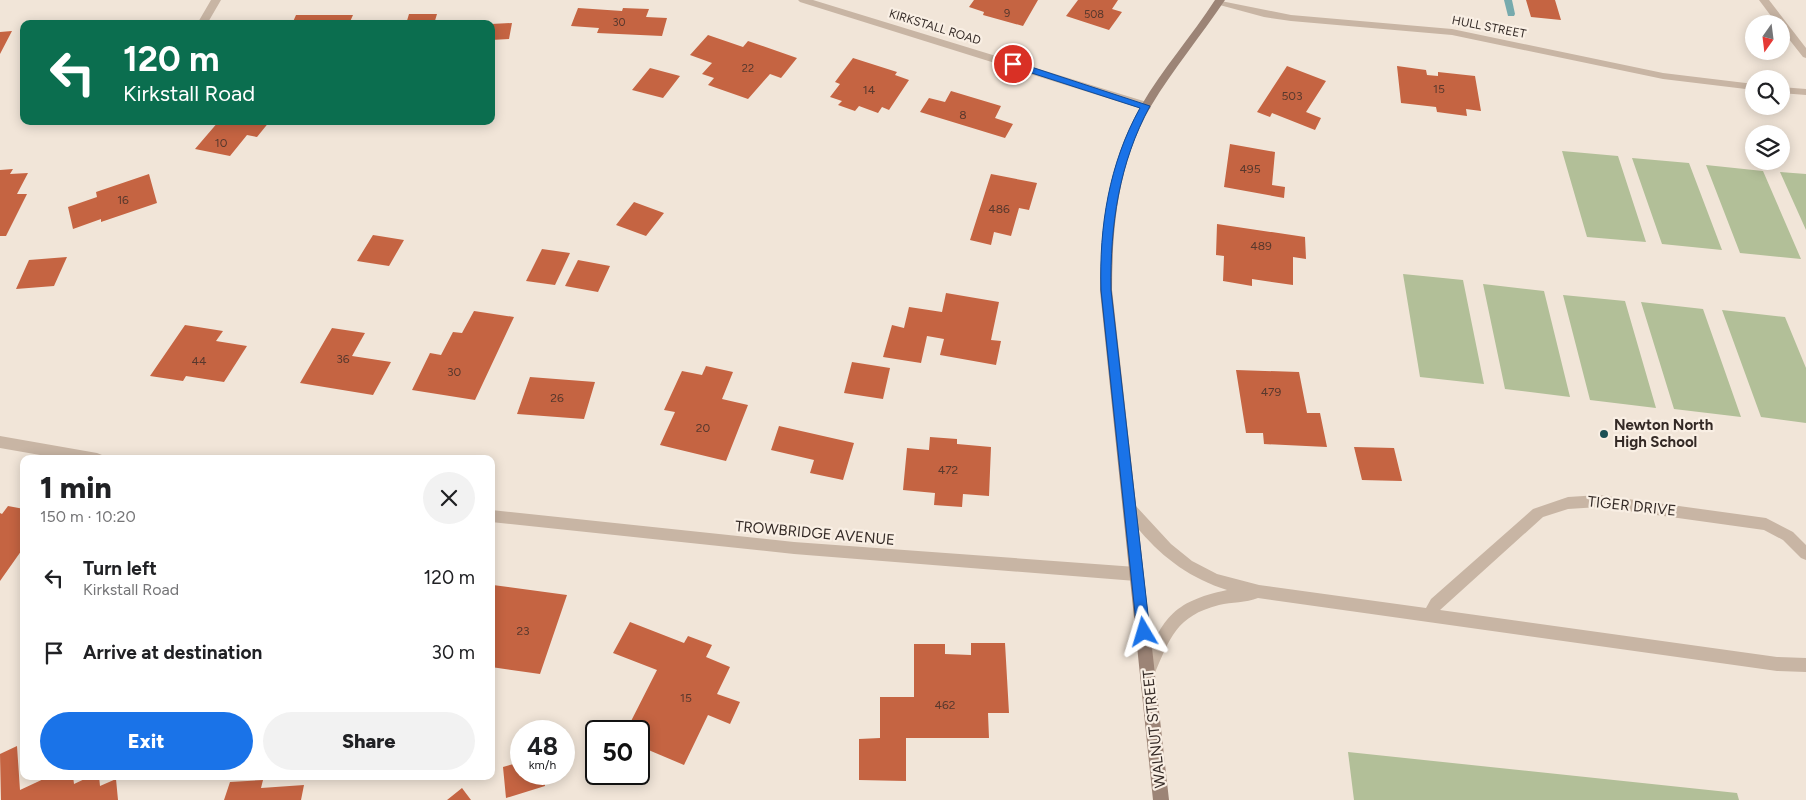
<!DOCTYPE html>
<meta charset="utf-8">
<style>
:root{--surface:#fff;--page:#f2f2f2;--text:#202124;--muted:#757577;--accent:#1a73e8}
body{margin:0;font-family:Figtree,sans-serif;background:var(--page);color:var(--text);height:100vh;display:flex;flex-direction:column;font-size:19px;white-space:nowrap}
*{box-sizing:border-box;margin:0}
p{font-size:16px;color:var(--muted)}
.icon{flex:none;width:28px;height:28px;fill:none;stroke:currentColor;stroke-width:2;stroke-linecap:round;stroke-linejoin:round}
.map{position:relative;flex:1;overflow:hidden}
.panel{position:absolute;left:20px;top:455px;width:475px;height:325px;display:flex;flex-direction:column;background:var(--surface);border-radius:10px;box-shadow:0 2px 12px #0003}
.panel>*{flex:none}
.hud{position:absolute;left:20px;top:20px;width:475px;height:105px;border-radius:10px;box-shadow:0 2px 12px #0003;background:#0b6e4f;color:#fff;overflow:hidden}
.needle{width:32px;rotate:194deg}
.fabs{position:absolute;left:1745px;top:15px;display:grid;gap:10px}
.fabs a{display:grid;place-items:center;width:45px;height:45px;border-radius:50%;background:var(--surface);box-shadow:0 2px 12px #0003;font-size:25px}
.speed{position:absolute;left:510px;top:720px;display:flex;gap:10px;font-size:25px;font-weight:700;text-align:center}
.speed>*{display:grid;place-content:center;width:65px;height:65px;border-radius:50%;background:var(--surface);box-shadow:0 2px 12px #0003;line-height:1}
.speed small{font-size:12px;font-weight:400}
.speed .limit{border:2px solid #111;border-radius:8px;background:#fff;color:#111}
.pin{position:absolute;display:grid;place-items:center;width:42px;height:42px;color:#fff;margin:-21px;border:2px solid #fff;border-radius:50%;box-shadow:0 1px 5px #0007}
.me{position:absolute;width:55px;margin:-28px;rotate:353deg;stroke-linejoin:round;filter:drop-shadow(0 0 4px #0008)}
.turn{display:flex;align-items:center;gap:18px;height:105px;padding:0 20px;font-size:22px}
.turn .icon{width:65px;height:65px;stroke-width:2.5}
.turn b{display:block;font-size:35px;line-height:42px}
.round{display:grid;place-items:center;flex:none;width:52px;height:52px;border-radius:26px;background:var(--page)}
.summary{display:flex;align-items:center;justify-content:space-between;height:85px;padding:0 20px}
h1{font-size:30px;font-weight:800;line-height:38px}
.primary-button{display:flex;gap:10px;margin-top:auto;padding:10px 20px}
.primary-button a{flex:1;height:58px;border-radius:30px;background:var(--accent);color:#fff;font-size:20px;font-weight:800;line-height:58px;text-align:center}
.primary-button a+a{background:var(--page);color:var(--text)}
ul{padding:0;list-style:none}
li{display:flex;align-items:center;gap:15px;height:75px;padding:0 20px}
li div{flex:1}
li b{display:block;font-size:19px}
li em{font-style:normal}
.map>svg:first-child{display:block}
.green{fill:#b2bf98}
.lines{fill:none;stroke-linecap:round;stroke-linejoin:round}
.stream{fill:#77aaad;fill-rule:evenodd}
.building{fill:#c56442}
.street{fill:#c8b5a4;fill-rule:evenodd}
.secondary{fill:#9c8476;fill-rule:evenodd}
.route{fill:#1a73e8;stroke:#114b97}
.poi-dot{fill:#1c5055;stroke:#f9efe4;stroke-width:2}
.labels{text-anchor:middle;stroke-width:4.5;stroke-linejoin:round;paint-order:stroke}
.far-number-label{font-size:11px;fill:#58382d}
.far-street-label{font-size:12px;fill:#342a26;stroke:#f9efe4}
.number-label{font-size:12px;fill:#58382d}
.poi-label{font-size:15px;font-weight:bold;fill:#342a26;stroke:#f9efe4;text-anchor:start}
.street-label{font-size:15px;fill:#342a26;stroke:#f9efe4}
</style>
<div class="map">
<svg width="1806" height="800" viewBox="0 0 1806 800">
<rect width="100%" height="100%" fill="#f1e5d8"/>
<path class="green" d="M 1562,151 L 1618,156 L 1646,242 L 1587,237 Z
M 1632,158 L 1689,163 L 1722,250 L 1662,244 Z
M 1706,165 L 1763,171 L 1801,259 L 1740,253 Z
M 1780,172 L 1806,174 L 1806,230 Z
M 1403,274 L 1463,280 L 1484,384 L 1420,377 Z
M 1483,284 L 1544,291 L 1570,397 L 1505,389 Z
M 1563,295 L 1625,301 L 1656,408 L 1590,400 Z
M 1641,302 L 1703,309 L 1741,417 L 1674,409 Z
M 1722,310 L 1785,317 L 1806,368 L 1806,423 L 1761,417 Z
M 1348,752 L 1737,793 L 1739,800 L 1354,800 Z"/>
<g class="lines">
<path class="stream" d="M 1504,0 L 1512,0 L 1515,14 L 1514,16 L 1508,16 Z"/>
</g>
<path class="building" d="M 974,0 L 1038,0 L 1023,26 L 983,15 L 984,12 L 969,7 Z
M 1078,0 L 1118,0 L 1112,9 L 1122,12 L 1109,30 L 1066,16 Z
M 1526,0 L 1555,0 L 1561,20 L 1531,17 Z
M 578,8 L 622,11 L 623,8 L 649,9 L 646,17 L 667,18 L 662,36 L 597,33 L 599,28 L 571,26 Z
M 409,14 L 437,14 L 434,24 L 406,24 Z
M 296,15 L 353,15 L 349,24 L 292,24 Z
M 512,23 L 509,39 L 491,40 L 491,24 Z
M 12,31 L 0,54 L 0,32 Z
M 708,35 L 743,47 L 748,41 L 797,58 L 781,78 L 770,74 L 748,99 L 708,85 L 714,78 L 702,74 L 712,63 L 690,55 Z
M 853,58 L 897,72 L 895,75 L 909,80 L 889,110 L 882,107 L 878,113 L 859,106 L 855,111 L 838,105 L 842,101 L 830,97 L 840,84 L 835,82 Z
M 1287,66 L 1326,81 L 1306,112 L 1321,118 L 1315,130 L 1272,113 L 1270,117 L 1257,112 Z
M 1397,66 L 1426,70 L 1427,75 L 1438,76 L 1438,72 L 1475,76 L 1481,111 L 1466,109 L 1467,116 L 1437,112 L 1436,107 L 1401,103 Z
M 650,68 L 680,76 L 663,98 L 632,90 Z
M 951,91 L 1001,106 L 995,118 L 1013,124 L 1005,138 L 920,112 L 929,98 L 945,102 Z
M 219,121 L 270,121 L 257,137 L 247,135 L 230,156 L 195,149 Z
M 1230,144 L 1275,152 L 1272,185 L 1285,187 L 1284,198 L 1224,187 Z
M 13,169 L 10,174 L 28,173 L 17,194 L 27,194 L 6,236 L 0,236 L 0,170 Z
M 149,174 L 157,203 L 101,222 L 101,219 L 73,229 L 68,207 L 97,197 L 96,192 Z
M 991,174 L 1037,183 L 1029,210 L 1019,208 L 1011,236 L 994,232 L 991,245 L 970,240 Z
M 634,202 L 664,213 L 646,236 L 616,225 Z
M 1217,224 L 1305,237 L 1306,259 L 1293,257 L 1293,285 L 1252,279 L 1252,286 L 1223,281 L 1224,256 L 1216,255 Z
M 373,235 L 404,240 L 389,266 L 357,261 Z
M 542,249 L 570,253 L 555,285 L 526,281 Z
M 67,257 L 54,286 L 16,289 L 29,260 Z
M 578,260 L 610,266 L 598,292 L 565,286 Z
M 946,293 L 999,302 L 991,340 L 1001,341 L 996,365 L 940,355 L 944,339 L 927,336 L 921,363 L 883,357 L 892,325 L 904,328 L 909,307 L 942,312 Z
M 474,311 L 514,317 L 475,400 L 412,390 L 430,353 L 441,355 L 453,332 L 462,333 Z
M 185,325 L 223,331 L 216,341 L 247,346 L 224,382 L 186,376 L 183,381 L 150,376 Z
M 332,328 L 365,333 L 352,356 L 391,362 L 373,395 L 300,383 Z
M 852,362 L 890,368 L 883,399 L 844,393 Z
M 706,366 L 733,372 L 722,399 L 748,405 L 726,461 L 660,445 L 675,412 L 664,410 L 682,371 L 702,375 Z
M 1236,370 L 1299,372 L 1307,413 L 1320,413 L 1327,447 L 1264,444 L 1263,433 L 1246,433 Z
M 530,377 L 595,382 L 584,419 L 517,414 Z
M 779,426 L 854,443 L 843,480 L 810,473 L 814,460 L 771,450 Z
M 930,437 L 957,439 L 957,444 L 991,447 L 989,496 L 963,494 L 962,507 L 934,505 L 935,493 L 903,490 L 907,448 L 929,450 Z
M 1354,447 L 1394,448 L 1402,481 L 1362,480 Z
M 8,506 L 24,509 L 24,547 L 0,581 L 0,513 L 2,514 Z
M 493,585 L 567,595 L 540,674 L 491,667 L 491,590 Z
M 630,622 L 684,643 L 688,636 L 712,645 L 706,657 L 730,667 L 717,694 L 740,702 L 730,724 L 708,715 L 684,765 L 639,746 L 639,731 L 626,731 L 657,670 L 613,653 Z
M 971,643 L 1005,643 L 1009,713 L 988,713 L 989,738 L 906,738 L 906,781 L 859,780 L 859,739 L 880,738 L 880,697 L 914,697 L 914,644 L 945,644 L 945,654 L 971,655 Z
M 17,746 L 20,790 L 50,776 L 73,776 L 74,784 L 91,776 L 99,776 L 100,786 L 116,779 L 118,800 L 1,800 L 0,754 Z
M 521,762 L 521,774 L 544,774 L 545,786 L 506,798 L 503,767 Z
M 263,780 L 261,788 L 304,785 L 301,800 L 224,800 L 230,782 Z
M 462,788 L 471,800 L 447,800 Z"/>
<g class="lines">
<path class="street" d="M 211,0 L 221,0 L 207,24 L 197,24 Z
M 798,0 L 813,0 L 1150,103 L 1151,106 L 1150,109 L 1142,109 L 800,2 Z
M 1216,0 L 1291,15 L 1452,29 L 1663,73 L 1754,84 L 1754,90 L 1663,79 L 1452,35 L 1291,21 L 1264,17 L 1216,4 Z
M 1759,0 L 1769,0 L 1806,48 L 1806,58 L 1803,57 L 1781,29 L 1781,24 L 1777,24 Z
M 1781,87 L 1806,89 L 1806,95 L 1781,93 Z
M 0,436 L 97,453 L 102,455 L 103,459 L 63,459 L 0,448 Z
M 1599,495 L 1766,518 L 1793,532 L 1806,545 L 1806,560 L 1801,558 L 1783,540 L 1764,530 L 1599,507 L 1568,509 L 1543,517 L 1440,610 L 1777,657 L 1806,658 L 1806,672 L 1777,671 L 1258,598 C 1246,603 1232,602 1219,605 C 1176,616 1170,638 1154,675 L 1149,677 L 1144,675 L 1142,670 C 1162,619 1171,602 1227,590 C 1192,579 1164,559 1140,531 C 1134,524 1127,517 1123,509 L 1125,505 L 1130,503 L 1135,505 L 1171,544 L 1192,561 L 1217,574 L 1259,585 L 1426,608 L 1431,599 L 1533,509 L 1568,497 Z
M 491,510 L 794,542 L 1136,567 L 1141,569 L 1143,574 L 1141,579 L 1136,581 L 794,554 L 491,522 Z"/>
<path class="secondary" d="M 1215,0 L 1225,0 C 1201,36 1173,69 1151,106 C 1118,163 1112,226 1112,290 L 1169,800 L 1153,800 L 1100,290 C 1101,225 1108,163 1141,106 C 1162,69 1192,36 1215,0 Z"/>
</g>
<path class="route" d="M 1013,61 L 1150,106 C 1119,163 1110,225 1111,290 L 1150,632 L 1148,636 L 1144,638 L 1139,636 L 1137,632 L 1101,290 C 1099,226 1109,164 1140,108 L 1010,66 L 1010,62 Z"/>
<circle class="poi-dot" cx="1604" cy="434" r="5"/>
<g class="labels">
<g class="far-number-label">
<text x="1007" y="17">9</text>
<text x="1094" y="18">508</text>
<text x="619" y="26">30</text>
<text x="748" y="72">22</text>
</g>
<g class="far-street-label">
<text transform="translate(935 27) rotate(17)" y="4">KIRKSTALL ROAD</text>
<text transform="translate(1489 27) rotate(11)" y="4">HULL STREET</text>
</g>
<g class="number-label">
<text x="1439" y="93">15</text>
<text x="869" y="94">14</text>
<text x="1292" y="100">503</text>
<text x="963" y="119">8</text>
<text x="221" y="147">10</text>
<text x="1250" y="173">495</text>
<text x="123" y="204">16</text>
<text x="999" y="213">486</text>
<text x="1261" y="250">489</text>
<text x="343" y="363">36</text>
<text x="199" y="365">44</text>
<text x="454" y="376">30</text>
<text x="1271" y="396">479</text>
<text x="557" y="402">26</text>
<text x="703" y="432">20</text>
<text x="948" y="474">472</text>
<text x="523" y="635">23</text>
<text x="686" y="702">15</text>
<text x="945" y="709">462</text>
</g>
<g class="poi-label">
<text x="1614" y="430">Newton North<tspan x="1614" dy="17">High School</tspan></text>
</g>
<g class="street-label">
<text transform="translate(1632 506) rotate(6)" y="5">TIGER DRIVE</text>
<text transform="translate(815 533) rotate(5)" y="5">TROWBRIDGE AVENUE</text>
<text transform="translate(1154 729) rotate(-96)" y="5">WALNUT STREET</text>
</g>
</g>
</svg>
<div class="fabs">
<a><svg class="needle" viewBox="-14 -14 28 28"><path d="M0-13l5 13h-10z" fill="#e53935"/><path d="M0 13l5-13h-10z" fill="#757577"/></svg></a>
<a><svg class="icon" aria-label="search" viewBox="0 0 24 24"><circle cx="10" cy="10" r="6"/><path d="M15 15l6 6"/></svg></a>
<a><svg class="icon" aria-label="layers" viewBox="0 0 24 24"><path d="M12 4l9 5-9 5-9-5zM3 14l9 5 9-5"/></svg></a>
</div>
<div class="speed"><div>48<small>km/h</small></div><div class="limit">50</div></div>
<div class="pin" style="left:1013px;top:64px;background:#d93025"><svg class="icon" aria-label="arrive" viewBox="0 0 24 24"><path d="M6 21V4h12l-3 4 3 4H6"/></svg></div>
<svg class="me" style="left:1144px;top:632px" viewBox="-20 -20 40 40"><path d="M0-17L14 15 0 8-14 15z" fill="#1a73e8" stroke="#fff" stroke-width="4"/></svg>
<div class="hud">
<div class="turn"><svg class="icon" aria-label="left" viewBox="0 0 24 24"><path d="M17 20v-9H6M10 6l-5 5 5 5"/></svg><div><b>120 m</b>Kirkstall Road</div></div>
</div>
<section class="panel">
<div class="summary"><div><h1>1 min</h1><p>150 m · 10:20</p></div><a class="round"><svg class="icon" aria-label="close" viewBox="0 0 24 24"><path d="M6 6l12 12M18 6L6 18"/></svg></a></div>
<ul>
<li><svg class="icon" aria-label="left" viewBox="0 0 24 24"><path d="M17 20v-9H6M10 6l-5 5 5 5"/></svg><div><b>Turn left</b><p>Kirkstall Road</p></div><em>120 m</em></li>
<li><svg class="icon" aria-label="arrive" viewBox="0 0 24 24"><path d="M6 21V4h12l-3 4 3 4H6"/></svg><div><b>Arrive at destination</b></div><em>30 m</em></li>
</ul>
<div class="primary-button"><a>Exit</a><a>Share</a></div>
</section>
</div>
